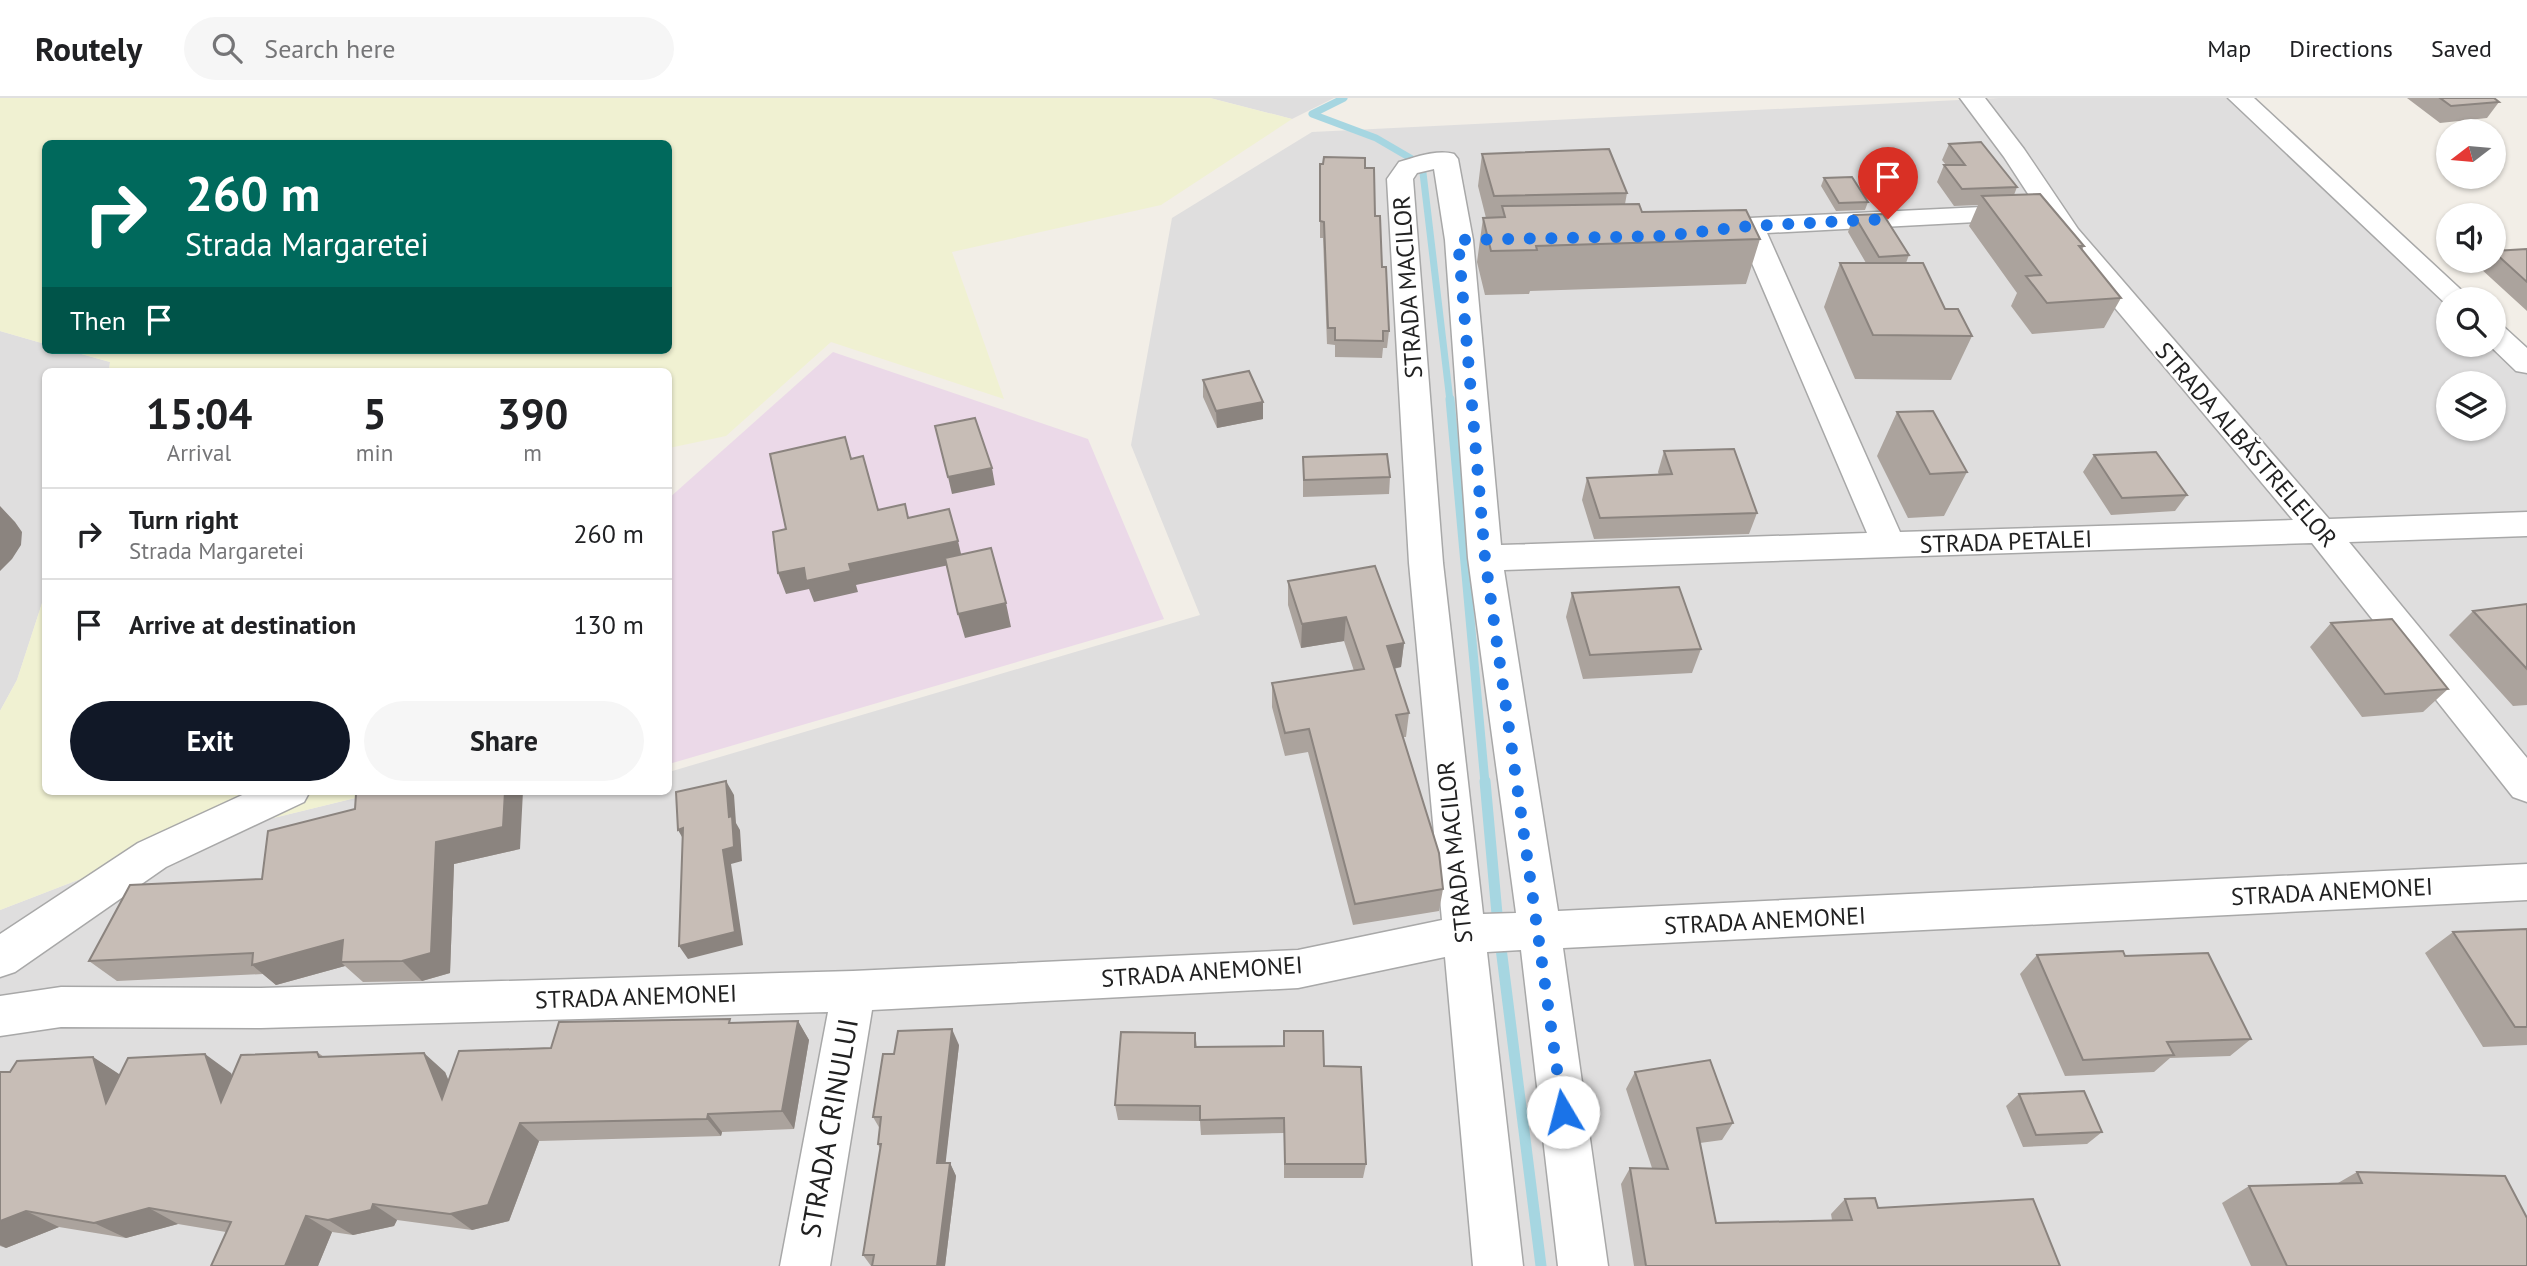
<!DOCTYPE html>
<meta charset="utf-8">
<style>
:root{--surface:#fff;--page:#f6f6f6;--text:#202124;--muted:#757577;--line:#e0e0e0;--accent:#111827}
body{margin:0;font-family:"PT Sans",sans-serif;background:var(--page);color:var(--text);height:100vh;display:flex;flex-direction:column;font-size:26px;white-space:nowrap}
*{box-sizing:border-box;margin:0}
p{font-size:23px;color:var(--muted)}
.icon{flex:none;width:38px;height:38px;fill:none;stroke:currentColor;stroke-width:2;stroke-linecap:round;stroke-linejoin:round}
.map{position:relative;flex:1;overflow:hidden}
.panel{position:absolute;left:42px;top:270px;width:630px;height:427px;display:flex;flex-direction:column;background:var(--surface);border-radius:10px;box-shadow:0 2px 5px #0004}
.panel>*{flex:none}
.hud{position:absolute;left:42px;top:42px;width:630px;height:214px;border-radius:10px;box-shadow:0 2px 5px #0004;background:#00695c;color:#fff;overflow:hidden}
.needle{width:46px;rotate:254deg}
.controls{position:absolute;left:2436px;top:21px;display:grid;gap:14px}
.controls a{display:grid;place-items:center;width:70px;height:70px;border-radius:50%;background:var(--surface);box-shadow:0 2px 5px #0004;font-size:35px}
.pin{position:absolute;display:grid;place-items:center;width:60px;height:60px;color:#fff;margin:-72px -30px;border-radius:50% 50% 50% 0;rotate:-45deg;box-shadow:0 0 7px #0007}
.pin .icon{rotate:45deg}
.me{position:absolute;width:77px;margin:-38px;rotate:352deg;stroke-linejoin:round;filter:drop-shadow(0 0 5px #0008)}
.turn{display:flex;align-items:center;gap:24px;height:147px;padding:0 28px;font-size:32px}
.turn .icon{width:91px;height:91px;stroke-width:2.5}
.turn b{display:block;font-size:49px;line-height:60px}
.then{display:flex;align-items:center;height:66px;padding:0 28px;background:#0003;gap:14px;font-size:26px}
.eta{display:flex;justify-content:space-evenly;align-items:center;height:119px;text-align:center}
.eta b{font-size:42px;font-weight:600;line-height:49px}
.action{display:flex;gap:14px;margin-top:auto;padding:14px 28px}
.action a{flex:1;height:80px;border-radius:42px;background:var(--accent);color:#fff;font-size:28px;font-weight:600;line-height:80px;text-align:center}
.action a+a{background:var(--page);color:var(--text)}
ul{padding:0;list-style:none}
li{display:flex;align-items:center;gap:21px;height:91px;padding:0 28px;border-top:2px solid var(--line)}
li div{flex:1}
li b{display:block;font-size:26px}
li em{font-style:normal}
header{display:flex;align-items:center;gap:42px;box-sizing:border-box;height:98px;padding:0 35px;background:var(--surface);border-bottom:2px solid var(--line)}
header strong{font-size:33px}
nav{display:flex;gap:38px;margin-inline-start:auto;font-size:24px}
.search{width:490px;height:63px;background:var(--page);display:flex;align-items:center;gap:18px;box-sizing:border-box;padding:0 24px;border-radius:38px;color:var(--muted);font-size:26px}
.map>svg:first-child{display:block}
.residential{fill:#dfdede;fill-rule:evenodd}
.industrial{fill:#ebd9e8}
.farmland{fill:#f0f1d2}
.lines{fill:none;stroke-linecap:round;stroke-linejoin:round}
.stream-far2{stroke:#a6d6e1;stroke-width:7}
.stream-far1{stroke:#a6d6e1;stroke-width:9}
.stream{stroke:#a6d6e1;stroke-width:11}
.minor-casing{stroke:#a8a8a8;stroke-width:3}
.minor{fill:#fff;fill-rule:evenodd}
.wall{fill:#aba39d}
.shaded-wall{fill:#8b847f}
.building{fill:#c7bdb6;stroke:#8b847f;stroke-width:2}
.route{stroke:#1a73e8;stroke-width:12;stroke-dasharray:0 21.6}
.labels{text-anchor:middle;stroke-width:5;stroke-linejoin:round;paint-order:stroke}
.street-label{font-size:24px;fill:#212121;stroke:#fff}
.near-street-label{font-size:28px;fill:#212121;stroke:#fff}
</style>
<header>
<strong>Routely</strong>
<div class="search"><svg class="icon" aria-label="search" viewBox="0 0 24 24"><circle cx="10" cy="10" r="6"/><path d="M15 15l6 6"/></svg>Search here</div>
<nav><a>Map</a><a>Directions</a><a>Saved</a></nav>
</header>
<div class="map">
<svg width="2527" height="1168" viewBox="0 0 2527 1168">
<rect width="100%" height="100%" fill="#f2eee7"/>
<path class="residential" d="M 1210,0 L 1334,0 L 1292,21 Z
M 1999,0 L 2252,0 L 2454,201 L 2448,201 L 2448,247 L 2494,247 L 2494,241 L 2527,274 L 2527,1168 L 0,1168 L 0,812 L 179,743 L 384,693 L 668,693 L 669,674 L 1200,517 L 1131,347 L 1172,120 L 1312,34 ZM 2448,285 L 2494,285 L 2494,331 L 2448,331 Z
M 0,233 L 45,246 L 46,252 L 67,252 L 110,264 L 109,273 L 46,273 L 45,496 L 17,582 L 0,613 Z"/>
<path class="industrial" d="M 833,254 L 1088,341 L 1164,521 L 669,666 L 668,401 Z"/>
<path class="farmland" d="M 0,0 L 1210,0 L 1292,21 L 1161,107 L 952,154 L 1004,301 L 831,244 L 726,338 L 669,350 L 668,273 L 109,273 L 110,264 L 67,252 L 668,252 L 668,46 L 46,46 L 45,246 L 0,233 Z
M 45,496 L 46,693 L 384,693 L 179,743 L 0,812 L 0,613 L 17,582 Z"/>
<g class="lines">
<path class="stream-far2" d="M 1344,0 L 1312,16 L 1376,40 L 1412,61
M 1423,75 L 1450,303"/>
<path class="stream-far1" d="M 1450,301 L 1485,685"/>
<path class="stream" d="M 1485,683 L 1498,827
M 1500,842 L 1541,1168"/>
<g class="minor-casing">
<path id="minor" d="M 1960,0 L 1985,0 L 2024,51 L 2078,131 L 2329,421 L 2527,414 L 2527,438 L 2349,444 L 2527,660 L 2527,704 L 2513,699 L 2312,445 L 1504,472 L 1558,813 L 2527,766 L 2527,802 L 1563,850 L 1608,1168 L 1558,1168 L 1521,852 L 1487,854 L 1523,1168 L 1473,1168 L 1445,859 L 1298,890 L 872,912 L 830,1168 L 780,1168 L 828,914 L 261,930 L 61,929 L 0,938 L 0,898 L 61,889 L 261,890 L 853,873 L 1298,852 L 1442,822 L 1409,465 L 1387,81 L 1399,64 C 1416,59 1437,51 1454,56 L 1458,61 L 1473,142 L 1501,447 L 1867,435 L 1740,137 L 1704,141 L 1694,139 L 1690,133 L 1694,127 L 1750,120 L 2024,107 L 2033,109 L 2037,115 L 2033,121 L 1767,135 L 1900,434 L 2293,422 L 2058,142 L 2004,59 ZM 1434,71 L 1445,142 L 1468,460 L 1516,815 L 1483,816 L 1443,465 L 1413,81 L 1417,75 Z
M 2228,0 L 2254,0 L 2471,201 L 2448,201 L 2447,207 Z
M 2494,226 L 2504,229 L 2527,250 L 2527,275 L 2516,273 L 2489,247 L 2494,247 Z
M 251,693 L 310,693 L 304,704 L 166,769 L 15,874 L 0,879 L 0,836 L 138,745 Z"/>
</g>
<use href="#minor" class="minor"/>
</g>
<path class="wall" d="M 2407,0 L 2494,0 L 2499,4 L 2487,20 L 2440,25 Z
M 1949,46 L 2017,89 L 2014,97 L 2084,148 L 2082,152 L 2121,200 L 2104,230 L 2032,236 L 2011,208 L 2017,195 L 1969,128 L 1978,107 L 1954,108 L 1937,84 L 1944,67 L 1946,67 L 1942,62 Z
M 1482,56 L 1627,95 L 1625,106 L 1642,114 L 1760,141 L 1746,186 L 1530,193 L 1529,196 L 1485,197 L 1477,164 L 1483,120 L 1486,120 L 1478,88 Z
M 1365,70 L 1375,118 L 1382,169 L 1389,233 L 1387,250 L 1383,250 L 1382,260 L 1335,259 L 1335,247 L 1327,246 L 1323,140 L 1320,140 L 1320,83 Z
M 1824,80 L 1868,104 L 1865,112 L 1836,113 L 1821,88 Z
M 1854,117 L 1909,157 L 1906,165 L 1945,211 L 1972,238 L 1951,282 L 1855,281 L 1824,209 L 1840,165 L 1866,165 L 1848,134 Z
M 2527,151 L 2527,213 L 2480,170 L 2485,163 L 2494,163 L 2494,153 Z
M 1203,282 L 1263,321 L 1217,330 L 1203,299 Z
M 1897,314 L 1967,374 L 1944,418 L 1908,420 L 1877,358 Z
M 1664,353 L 1757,415 L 1749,436 L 1594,441 L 1582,402 L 1587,380 L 1659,377 L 1658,374 Z
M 2094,357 L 2187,397 L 2175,413 L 2111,417 L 2083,374 Z
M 1303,359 L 1390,379 L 1389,396 L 1303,399 Z
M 1288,483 L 1404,545 L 1401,569 L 1394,571 L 1409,615 L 1406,639 L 1403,639 L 1443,791 L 1439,813 L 1353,827 L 1308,654 L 1285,658 L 1272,609 L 1272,585 L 1354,573 L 1344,543 L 1301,550 L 1288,507 Z
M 1572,495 L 1701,551 L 1692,575 L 1583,581 L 1566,519 Z
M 2527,506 L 2527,607 L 2513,608 L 2449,537 L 2473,513 Z
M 2331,525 L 2448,591 L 2423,614 L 2362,619 L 2310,549 Z
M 520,751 L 454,766 L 450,875 L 422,883 L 363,884 L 345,868 L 276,887 L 263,876 L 117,883 L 89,863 L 262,781 Z
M 2527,831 L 2527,947 L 2483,949 L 2425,855 L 2453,834 Z
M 2037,857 L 2125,858 L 2251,941 L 2230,958 L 2170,960 L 2154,974 L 2065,978 L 2020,876 Z
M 798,923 L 809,942 L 794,1031 L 722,1034 L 721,1038 L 539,1043 L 509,1123 L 472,1132 L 397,1122 L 394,1128 L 353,1137 L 332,1134 L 318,1168 L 211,1168 L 226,1134 L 178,1126 L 126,1140 L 59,1129 L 6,1150 L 0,1148 L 0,974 L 10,974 L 93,959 L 120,977 L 231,975 L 232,978 L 317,954 L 324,959 L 445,974 L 449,983 L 551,950 L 733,925 Z
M 1195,935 L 1197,949 L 1324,968 L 1366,1066 L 1363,1080 L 1284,1080 L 1284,1035 L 1201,1037 L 1200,1023 L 1118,1022 L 1115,1007 Z
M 959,947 L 945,1065 L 950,1065 L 956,1078 L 945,1168 L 871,1168 L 863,1157 L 880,1051 L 878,1046 L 880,1031 L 873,1019 L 894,956 Z
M 1635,974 L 1733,1025 L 1722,1042 L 1700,1045 L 1716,1125 L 1832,1122 L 1831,1116 L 1845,1101 L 2060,1168 L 1634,1168 L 1621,1086 L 1630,1070 L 1652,1070 L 1626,991 Z
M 2019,996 L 2102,1034 L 2087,1046 L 2023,1049 L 2006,1008 Z
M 2357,1074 L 2527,1168 L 2251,1168 L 2222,1105 L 2249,1088 L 2338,1085 Z"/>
<path class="shaded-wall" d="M 1263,304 L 1263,321 L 1217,330 L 1216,313 Z
M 992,370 L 995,387 L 952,396 L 948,379 Z
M 0,408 L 15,424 L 22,434 L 21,447 L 12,461 L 0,473 Z
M 958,443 L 963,464 L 856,487 L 858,494 L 814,504 L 809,491 L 786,496 L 778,475 L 804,470 L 849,466 Z
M 1006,505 L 1011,529 L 965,540 L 958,516 Z
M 1346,519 L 1344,543 L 1301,550 L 1302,526 Z
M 1404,545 L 1401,569 L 1384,572 L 1387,548 Z
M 726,683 L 734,697 L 736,725 L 740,732 L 742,763 L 731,766 L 743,847 L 688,861 L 679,848 L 723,752 L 729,719 Z
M 505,693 L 523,693 L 520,751 L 454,766 L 450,875 L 422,883 L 402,863 L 436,744 Z
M 683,730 L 686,746 L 678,732 Z
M 343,842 L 341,864 L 345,868 L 276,887 L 252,867 Z
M 798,923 L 809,942 L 794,1031 L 782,1013 Z
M 952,931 L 959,947 L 944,1079 L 937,1065 Z
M 424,955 L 445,974 L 463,1019 L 442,1001 Z
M 205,956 L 231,975 L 247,1022 L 221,1004 Z
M 93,959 L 122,978 L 106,1005 Z
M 708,1016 L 722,1034 L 721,1038 L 707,1021 Z
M 520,1025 L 539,1043 L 509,1123 L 472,1132 L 450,1116 Z
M 950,1065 L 956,1078 L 945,1168 L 937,1168 Z
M 373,1106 L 397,1122 L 394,1128 L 353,1137 L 328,1122 Z
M 149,1110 L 178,1126 L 126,1140 L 94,1125 Z
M 26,1113 L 59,1129 L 6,1150 L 0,1147 L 0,1123 Z
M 306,1118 L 332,1134 L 318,1168 L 285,1168 Z"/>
<path class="building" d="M 2440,0 L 2494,0 L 2499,4 L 2451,8 Z
M 1981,44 L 2017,89 L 1962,91 L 1944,67 L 1965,67 L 1949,46 Z
M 1609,51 L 1627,95 L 1494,98 L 1482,56 Z
M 1324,59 L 1365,60 L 1365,70 L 1374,70 L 1375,118 L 1380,118 L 1382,169 L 1386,169 L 1389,233 L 1383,233 L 1383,243 L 1335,242 L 1335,230 L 1328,230 L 1324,124 L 1320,123 L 1320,66 L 1323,66 Z
M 1852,79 L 1868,104 L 1839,105 L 1824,80 Z
M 2040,96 L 2084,148 L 2079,148 L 2121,200 L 2047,205 L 2026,178 L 2041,177 L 1982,98 Z
M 1639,106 L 1642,114 L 1746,112 L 1760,141 L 1536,148 L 1537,152 L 1491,153 L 1483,120 L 1505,119 L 1502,108 Z
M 1883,116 L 1909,157 L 1879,159 L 1854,117 Z
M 2527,151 L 2527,184 L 2494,154 L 2494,153 Z
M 1840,165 L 1923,165 L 1945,211 L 1958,211 L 1972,238 L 1873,237 Z
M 1249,273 L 1263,304 L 1216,313 L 1203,282 Z
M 1933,313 L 1967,374 L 1930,376 L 1897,314 Z
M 975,320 L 992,370 L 948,379 L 935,328 Z
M 845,339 L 851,361 L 863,358 L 878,412 L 905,406 L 908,420 L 949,411 L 958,443 L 849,466 L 851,473 L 806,483 L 804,470 L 778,475 L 773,434 L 786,431 L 770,356 Z
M 1734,351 L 1757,415 L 1600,420 L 1587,380 L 1672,376 L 1664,353 Z
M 2156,354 L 2187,397 L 2122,400 L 2094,357 Z
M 1387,356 L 1390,379 L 1304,382 L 1303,359 Z
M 991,450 L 1006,505 L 958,516 L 945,460 Z
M 1375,468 L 1404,545 L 1387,548 L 1409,615 L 1396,617 L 1439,755 L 1443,791 L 1355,806 L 1309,631 L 1285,635 L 1272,585 L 1364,571 L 1346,519 L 1302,526 L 1288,483 Z
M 1679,489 L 1701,551 L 1590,557 L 1572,495 Z
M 2527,506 L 2527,571 L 2473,513 Z
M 2392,521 L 2448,591 L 2385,596 L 2331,525 Z
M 726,683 L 729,719 L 732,718 L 734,749 L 723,752 L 735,834 L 679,848 L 683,730 L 678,732 L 676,694 Z
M 369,693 L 505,693 L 503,729 L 436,744 L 431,855 L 402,863 L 341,864 L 343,842 L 252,867 L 253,855 L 89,863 L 130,787 L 262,781 L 268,733 L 355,711 L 356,696 Z
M 2527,831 L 2527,929 L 2515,929 L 2453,834 Z
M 2123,853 L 2125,858 L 2208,855 L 2251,941 L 2167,944 L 2174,957 L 2083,962 L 2037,857 Z
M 730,921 L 729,925 L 798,923 L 782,1013 L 708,1016 L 707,1021 L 520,1025 L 488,1107 L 450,1116 L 373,1106 L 371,1112 L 328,1122 L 306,1118 L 285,1168 L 211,1168 L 231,1124 L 149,1110 L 94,1125 L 26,1113 L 0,1123 L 0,974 L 10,974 L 17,963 L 93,959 L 106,1005 L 128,960 L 205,956 L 221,1004 L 241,957 L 317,954 L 319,959 L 424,955 L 442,1001 L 459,953 L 551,950 L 559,924 Z
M 952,931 L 937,1065 L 950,1065 L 937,1168 L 872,1168 L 874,1157 L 863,1157 L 881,1046 L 878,1046 L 881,1019 L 873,1019 L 883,956 L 894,956 L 898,933 Z
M 1284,933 L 1323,933 L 1324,968 L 1361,969 L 1366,1066 L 1285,1066 L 1284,1020 L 1200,1022 L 1200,1008 L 1115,1007 L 1121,934 L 1195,935 L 1195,949 L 1284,948 Z
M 1710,962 L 1733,1025 L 1697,1030 L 1716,1125 L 1852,1122 L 1845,1101 L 1875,1100 L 1878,1110 L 2033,1101 L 2060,1168 L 1646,1168 L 1630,1070 L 1668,1071 L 1635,974 Z
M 2084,993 L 2102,1034 L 2036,1037 L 2019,996 Z
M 2357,1074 L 2505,1078 L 2527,1120 L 2527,1168 L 2287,1168 L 2249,1088 L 2362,1085 Z"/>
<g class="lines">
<path class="route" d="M 1563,1014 L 1485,460 L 1458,142 L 1664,138 L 1750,128 L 1888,121"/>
</g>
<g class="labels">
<g class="street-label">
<text transform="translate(1408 189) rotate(-94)" y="8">STRADA MACILOR</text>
<text transform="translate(2246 347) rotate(49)" y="8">STRADA ALBĂSTRELELOR</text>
<text transform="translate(2006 444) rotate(-2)" y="8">STRADA PETALEI</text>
<text transform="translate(1455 754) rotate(-96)" y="8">STRADA MACILOR</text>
<text transform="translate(2332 794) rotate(-3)" y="8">STRADA ANEMONEI</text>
<text transform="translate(1765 823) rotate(-3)" y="8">STRADA ANEMONEI</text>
<text transform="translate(1202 874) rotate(-4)" y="8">STRADA ANEMONEI</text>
<text transform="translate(636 899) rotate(-2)" y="8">STRADA ANEMONEI</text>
</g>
<g class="near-street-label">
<text transform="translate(829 1030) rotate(-80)" y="10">STRADA CRINULUI</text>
</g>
</g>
</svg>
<div class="controls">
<a><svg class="needle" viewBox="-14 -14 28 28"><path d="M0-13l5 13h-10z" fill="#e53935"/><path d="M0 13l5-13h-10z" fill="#757577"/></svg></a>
<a><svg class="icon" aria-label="sound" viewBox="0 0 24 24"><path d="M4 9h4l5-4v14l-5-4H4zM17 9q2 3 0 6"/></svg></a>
<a><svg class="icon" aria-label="search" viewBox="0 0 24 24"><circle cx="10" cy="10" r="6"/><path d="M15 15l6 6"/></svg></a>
<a><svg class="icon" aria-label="layers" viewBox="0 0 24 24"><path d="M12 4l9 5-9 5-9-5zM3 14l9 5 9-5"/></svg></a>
</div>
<div class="pin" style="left:1888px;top:121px;background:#d93025"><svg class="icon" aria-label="arrive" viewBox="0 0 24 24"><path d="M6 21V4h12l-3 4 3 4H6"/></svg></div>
<svg class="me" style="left:1563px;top:1014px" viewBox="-20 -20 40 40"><circle r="19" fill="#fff"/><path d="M0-13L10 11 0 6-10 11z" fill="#1a73e8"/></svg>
<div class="hud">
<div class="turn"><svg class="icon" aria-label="right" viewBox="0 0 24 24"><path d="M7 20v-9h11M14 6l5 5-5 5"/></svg><div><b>260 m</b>Strada Margaretei</div></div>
<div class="then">Then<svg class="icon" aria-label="arrive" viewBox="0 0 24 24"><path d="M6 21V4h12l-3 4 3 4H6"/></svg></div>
</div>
<section class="panel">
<div class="eta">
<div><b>15:04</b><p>Arrival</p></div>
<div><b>5</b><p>min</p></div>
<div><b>390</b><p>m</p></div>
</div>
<ul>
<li><svg class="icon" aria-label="right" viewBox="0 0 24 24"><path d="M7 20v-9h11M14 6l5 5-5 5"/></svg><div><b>Turn right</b><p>Strada Margaretei</p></div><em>260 m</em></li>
<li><svg class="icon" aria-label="arrive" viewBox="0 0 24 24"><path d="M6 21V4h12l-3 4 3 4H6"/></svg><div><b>Arrive at destination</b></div><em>130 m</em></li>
</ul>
<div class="action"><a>Exit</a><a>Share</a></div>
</section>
</div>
